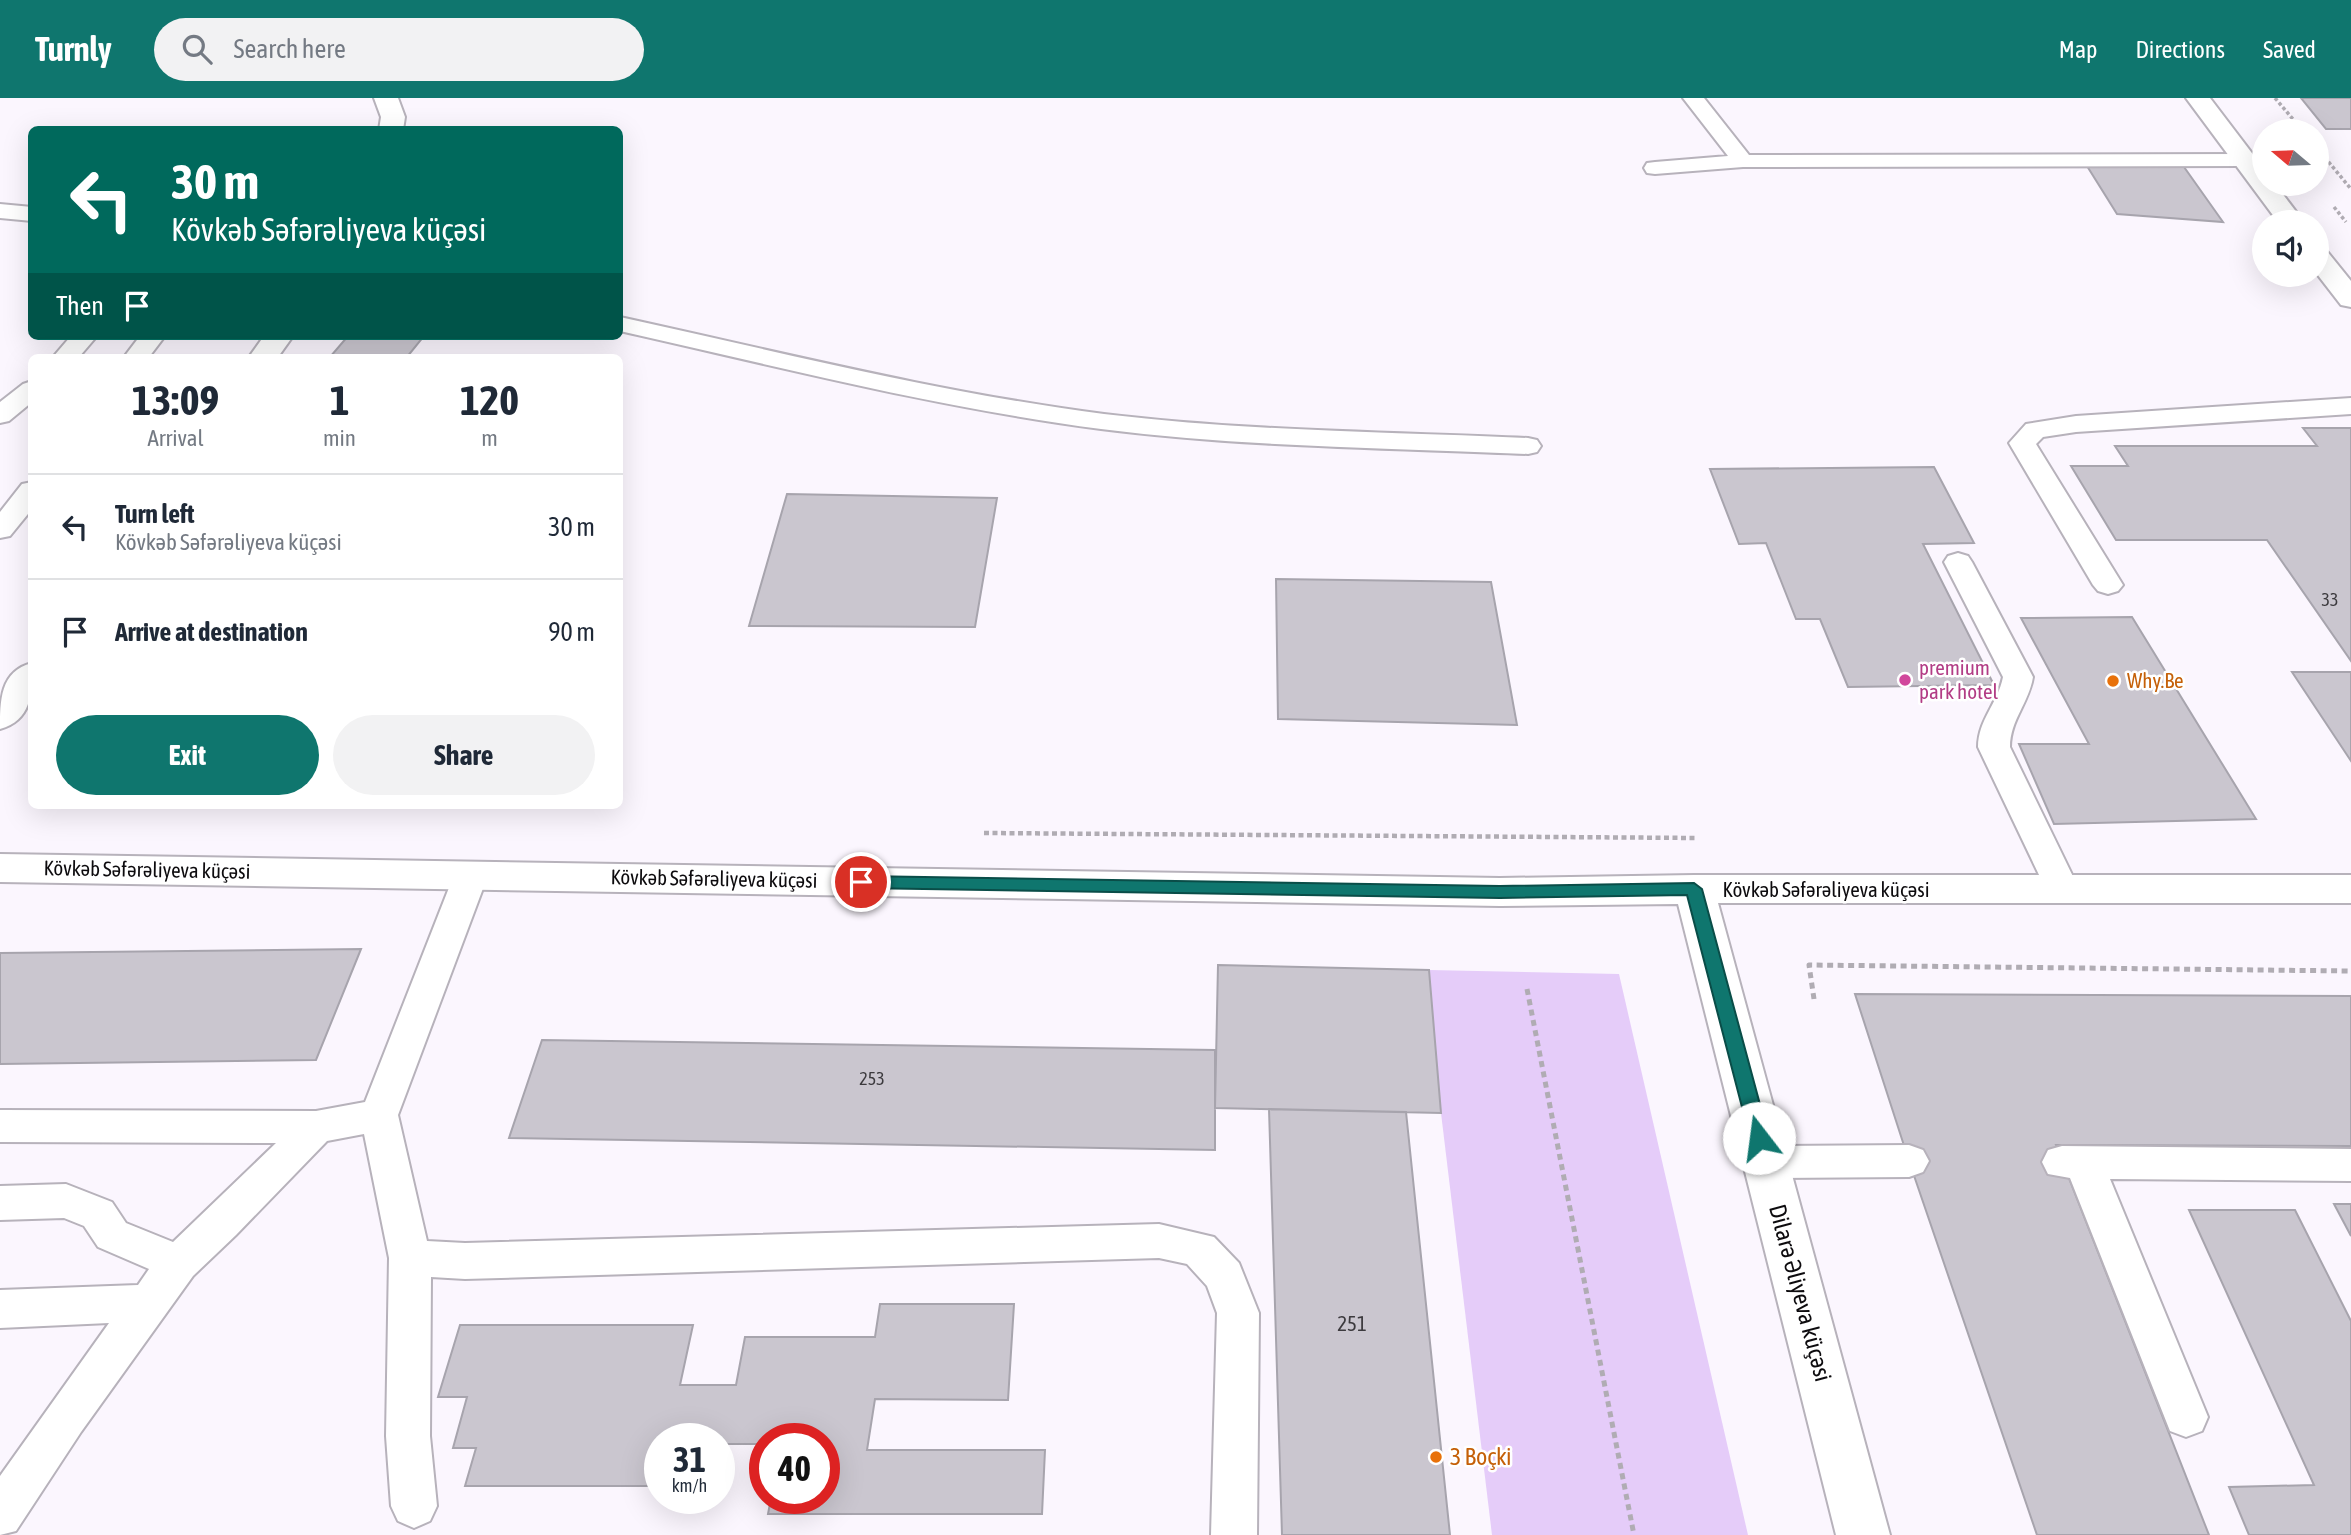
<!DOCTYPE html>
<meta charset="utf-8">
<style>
:root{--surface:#fff;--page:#f2f2f3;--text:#1f2937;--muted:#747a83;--line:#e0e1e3;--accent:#0f766e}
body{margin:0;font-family:"Asap Condensed",sans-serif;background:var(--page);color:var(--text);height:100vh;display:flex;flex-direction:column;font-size:26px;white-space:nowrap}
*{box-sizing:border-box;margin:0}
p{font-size:23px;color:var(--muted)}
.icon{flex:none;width:38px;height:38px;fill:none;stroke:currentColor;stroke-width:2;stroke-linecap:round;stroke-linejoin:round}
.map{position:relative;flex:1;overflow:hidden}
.details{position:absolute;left:28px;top:256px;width:595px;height:455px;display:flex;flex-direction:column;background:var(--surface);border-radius:10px;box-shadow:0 7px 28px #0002}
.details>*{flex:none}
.hud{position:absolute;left:28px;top:28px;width:595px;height:214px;border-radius:10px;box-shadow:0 7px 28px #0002;background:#00695c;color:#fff;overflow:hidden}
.needle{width:46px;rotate:289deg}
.tools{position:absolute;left:2252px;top:21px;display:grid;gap:14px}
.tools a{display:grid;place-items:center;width:77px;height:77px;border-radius:50%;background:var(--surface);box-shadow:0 7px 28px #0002;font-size:35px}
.speed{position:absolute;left:644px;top:1325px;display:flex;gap:14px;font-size:35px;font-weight:700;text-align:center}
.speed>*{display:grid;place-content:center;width:91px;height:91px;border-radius:50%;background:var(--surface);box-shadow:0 7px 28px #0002;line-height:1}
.speed small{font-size:18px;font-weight:400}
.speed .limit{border:10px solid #d22;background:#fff;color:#111}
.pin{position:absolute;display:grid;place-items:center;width:60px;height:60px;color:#fff;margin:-30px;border:4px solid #fff;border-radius:50%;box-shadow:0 2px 7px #0007}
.me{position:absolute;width:77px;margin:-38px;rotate:345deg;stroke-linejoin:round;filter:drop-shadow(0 0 5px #0008)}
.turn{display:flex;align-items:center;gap:24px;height:147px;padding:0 28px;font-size:32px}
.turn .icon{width:91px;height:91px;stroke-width:2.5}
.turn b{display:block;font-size:49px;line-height:60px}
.then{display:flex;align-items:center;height:66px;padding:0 28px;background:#0003;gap:14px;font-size:26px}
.eta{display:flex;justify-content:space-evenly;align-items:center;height:119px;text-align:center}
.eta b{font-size:42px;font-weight:700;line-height:49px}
.button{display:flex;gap:14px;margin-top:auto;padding:14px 28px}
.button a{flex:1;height:80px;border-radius:42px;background:var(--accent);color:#fff;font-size:28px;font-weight:700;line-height:80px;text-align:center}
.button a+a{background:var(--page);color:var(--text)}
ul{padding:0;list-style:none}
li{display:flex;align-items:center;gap:21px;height:105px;padding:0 28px;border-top:2px solid var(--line)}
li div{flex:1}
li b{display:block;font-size:26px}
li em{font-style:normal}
header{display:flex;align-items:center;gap:42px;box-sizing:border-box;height:98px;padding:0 35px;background:var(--accent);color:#fff}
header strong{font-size:33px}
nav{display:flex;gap:38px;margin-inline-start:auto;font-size:24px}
.search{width:490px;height:63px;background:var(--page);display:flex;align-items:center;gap:18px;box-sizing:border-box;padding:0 24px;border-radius:38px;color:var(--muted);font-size:26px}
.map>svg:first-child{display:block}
.green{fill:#e5ccf9}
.building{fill:#cac6cf;stroke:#a7a4ad;stroke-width:2}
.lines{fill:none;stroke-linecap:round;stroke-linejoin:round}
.service-casing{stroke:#b7b2bb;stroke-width:4}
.tertiary-casing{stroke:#b7b2bb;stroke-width:4}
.secondary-casing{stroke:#b7b2bb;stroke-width:4}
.path-far2{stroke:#b0acb3;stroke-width:3.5;stroke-dasharray:3.5 2.5;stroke-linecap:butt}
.path-far1{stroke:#b0acb3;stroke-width:4.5;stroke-dasharray:5 3.5;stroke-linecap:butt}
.path{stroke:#b0acb3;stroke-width:5;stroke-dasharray:6 4.5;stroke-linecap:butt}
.service{fill:#fff;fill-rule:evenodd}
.tertiary{fill:#fff;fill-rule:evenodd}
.secondary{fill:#fff;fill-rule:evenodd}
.route{fill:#0f766e;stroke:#0a4d48;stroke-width:2}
.hotel-dot{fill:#d1479c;stroke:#fff;stroke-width:2.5}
.food-dot{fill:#e8710a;stroke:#fff;stroke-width:2.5}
.labels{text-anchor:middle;stroke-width:5;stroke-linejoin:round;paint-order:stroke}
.number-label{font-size:18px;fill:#3c3a3e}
.hotel-label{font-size:21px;fill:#b23c85;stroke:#fff;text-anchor:start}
.food-label{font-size:21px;fill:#c56008;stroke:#fff;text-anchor:start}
.street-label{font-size:21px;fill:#0d0b0e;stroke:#fff}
.near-number-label{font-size:21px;fill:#3c3a3e}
.near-street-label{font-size:24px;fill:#0d0b0e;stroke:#fff}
.near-food-label{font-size:24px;fill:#c56008;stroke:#fff;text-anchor:start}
</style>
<header>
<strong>Turnly</strong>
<div class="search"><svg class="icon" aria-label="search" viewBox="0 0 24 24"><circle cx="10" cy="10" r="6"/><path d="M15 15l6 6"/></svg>Search here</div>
<nav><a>Map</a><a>Directions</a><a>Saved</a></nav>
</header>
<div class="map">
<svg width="2351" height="1437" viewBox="0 0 2351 1437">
<rect width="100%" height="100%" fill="#fbf6fe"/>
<path class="green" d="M 1429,872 L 1619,876 L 1748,1437 L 1492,1437 L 1441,1015 Z"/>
<path class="building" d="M 2301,0 L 2351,0 L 2351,31 L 2326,31 Z
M 2087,68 L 2184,69 L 2223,124 L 2117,116 Z
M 348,238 L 424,238 L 407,259 L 330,259 Z
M 2303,330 L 2351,330 L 2351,563 L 2267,442 L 2116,442 L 2071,368 L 2128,368 L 2115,348 L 2317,348 Z
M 1934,369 L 1974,445 L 1923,446 L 1994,587 L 1848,589 L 1820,521 L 1796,521 L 1766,445 L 1739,446 L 1710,371 Z
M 787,396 L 997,400 L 975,529 L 749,528 Z
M 1276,481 L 1491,484 L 1517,627 L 1278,621 Z
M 2132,519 L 2256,721 L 2054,726 L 2019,646 L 2089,646 L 2021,520 Z
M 2292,574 L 2351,574 L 2351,663 Z
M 361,851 L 316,962 L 0,966 L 0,855 Z
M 1218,867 L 1429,872 L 1441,1015 L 1215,1010 Z
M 1855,896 L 2351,898 L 2351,1048 L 2056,1047 L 2209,1437 L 2037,1437 L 1909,1063 Z
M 542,942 L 1215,952 L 1215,1052 L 509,1040 Z
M 1269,1011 L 1406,1014 L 1450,1437 L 1282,1437 Z
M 2334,1106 L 2351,1106 L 2351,1138 Z
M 2189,1112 L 2295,1112 L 2351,1223 L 2351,1437 L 2249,1437 L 2229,1389 L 2314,1387 Z
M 880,1206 L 1014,1206 L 1008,1302 L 875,1301 L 867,1352 L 1045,1352 L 1042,1416 L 768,1416 L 771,1400 L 824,1400 L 824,1340 L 765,1340 L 765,1346 L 724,1346 L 719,1373 L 719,1340 L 660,1340 L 660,1388 L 465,1388 L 476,1350 L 453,1350 L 467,1299 L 438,1299 L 460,1227 L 693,1227 L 680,1287 L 736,1287 L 745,1239 L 875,1239 Z"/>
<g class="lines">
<g class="service-casing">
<path id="service" d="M 1683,0 L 1704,0 L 1749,57 L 2244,56 L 2252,57 L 2255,62 L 2252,67 L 2244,68 L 1743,69 L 1655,76 L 1647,75 L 1644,70 L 1647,65 L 1655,64 L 1728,58 Z
M 0,106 L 32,109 L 32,123 L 0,120 Z
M 620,219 C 780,254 941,295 1104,316 C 1245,333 1387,334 1528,340 L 1537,342 L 1541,348 L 1537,354 L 1528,356 C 1386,350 1243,349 1101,331 C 939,310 780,269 620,233 Z
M 71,238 L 97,238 L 79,259 L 53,259 Z
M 140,238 L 165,238 L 149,259 L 124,259 Z
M 32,283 L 32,304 L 9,323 L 0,325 L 0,304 L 23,286 Z
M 2351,300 L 2351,316 L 2076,334 L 2043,339 L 2036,346 L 2123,487 L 2118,493 L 2108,496 L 2098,493 L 2093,487 L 2009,345 L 2026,326 L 2076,318 Z
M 32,384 L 32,411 L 10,438 L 0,440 L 0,414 L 22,386 Z
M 1958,455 L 1968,458 L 1972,464 L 2033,579 C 2029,605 2010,622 2010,649 L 2080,793 L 2075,802 L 2063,805 L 2051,802 L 1978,649 C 1978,622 1998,605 2003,579 L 1944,464 L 1948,458 Z
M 471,765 L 483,768 L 488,777 L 398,1017 L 427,1143 L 465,1145 L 1159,1126 L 1214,1139 L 1239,1165 L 1259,1215 L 1257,1437 L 1211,1437 L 1217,1215 L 1207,1188 L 1187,1166 L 1159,1160 L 465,1181 L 431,1179 L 430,1338 L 437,1408 L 430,1423 L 414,1430 L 398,1423 L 391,1408 L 386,1338 L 389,1160 L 364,1036 L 327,1043 L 236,1137 L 193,1178 L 81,1334 L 16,1433 L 0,1437 L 0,1378 L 109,1225 L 0,1230 L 0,1192 L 138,1187 L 149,1171 L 98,1149 L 84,1128 L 64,1120 L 0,1122 L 0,1088 L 66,1086 L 112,1104 L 126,1125 L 173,1144 L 276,1045 L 0,1044 L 0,1012 L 316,1013 L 365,1004 L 454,777 L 459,768 Z
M 1909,1047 L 1923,1052 L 1929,1063 L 1923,1074 L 1909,1079 L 1766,1080 L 1752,1076 L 1746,1064 L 1752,1052 L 1766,1048 Z
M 2062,1048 L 2351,1051 L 2351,1083 L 2110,1081 L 2208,1319 L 2202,1333 L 2186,1339 L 2170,1333 L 2070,1080 L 2048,1076 L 2042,1064 L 2048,1052 Z"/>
</g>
<g class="tertiary-casing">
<path id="tertiary" d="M 374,0 L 398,0 L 405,19 L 403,32 L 379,32 L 381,19 Z
M 264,238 L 293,238 L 278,259 L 249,259 Z
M 32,565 C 32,593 33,622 0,631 C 0,603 0,573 32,565 Z
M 0,756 L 1500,780 L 1694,777 L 2351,777 L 2351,805 L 1718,805 L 1890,1437 L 1836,1437 L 1678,806 L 1500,808 L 0,784 Z"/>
</g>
<g class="secondary-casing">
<path id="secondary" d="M 2186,0 L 2210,0 L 2264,71 L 2264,86 L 2275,86 L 2304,124 L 2278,124 Z
M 2317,150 L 2326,152 L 2351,183 L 2351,209 L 2341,207 L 2317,176 Z"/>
</g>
<path class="path-far2" d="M 2275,0 L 2303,33
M 2317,50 L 2351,91
M 2334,109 L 2346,124"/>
<path class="path-far1" d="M 984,735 L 1697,740"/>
<path class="path" d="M 1527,891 L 1634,1437
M 1814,901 L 1809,867 L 2351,873"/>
<use href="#service" class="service"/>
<use href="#tertiary" class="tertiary"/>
<use href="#secondary" class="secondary"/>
</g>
<path class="route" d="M 861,778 L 1500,788 L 1694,785 L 1702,791 L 1769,1040 L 1766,1046 L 1759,1048 L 1753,1046 L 1750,1040 L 1687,797 L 1500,800 L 861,790 L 852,784 Z"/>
<circle class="hotel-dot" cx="1905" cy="582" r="7"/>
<g class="food-dot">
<circle cx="2113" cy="583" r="7"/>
<circle cx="1436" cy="1359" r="7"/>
</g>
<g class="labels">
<g class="number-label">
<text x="2330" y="508">33</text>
<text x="872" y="987">253</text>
</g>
<g class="hotel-label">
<text x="1919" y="577">premium<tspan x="1919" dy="24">park hotel</tspan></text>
</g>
<g class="food-label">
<text x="2127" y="590">Why.Be</text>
</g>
<g class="street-label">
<text transform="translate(147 772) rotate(1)" y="7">Kövkəb Səfərəliyeva küçəsi</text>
<text transform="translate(714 781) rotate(1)" y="7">Kövkəb Səfərəliyeva küçəsi</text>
<text x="1826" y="799">Kövkəb Səfərəliyeva küçəsi</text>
</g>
<g class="near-number-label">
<text x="1352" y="1233">251</text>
</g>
<g class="near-street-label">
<text transform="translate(1800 1195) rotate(75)" y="8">Dilarə Əliyeva küçəsi</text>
</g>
<g class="near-food-label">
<text x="1450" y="1367">3 Boçki</text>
</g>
</g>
</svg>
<div class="tools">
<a><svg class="needle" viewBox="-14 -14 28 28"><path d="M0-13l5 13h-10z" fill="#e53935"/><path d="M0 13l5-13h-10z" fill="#747a83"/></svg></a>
<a><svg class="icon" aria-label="sound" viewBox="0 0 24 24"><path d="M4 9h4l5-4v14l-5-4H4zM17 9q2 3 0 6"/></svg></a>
</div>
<div class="speed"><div>31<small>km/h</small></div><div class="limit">40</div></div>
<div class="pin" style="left:861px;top:784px;background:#d93025"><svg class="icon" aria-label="arrive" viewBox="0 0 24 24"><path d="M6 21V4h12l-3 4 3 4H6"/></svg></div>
<svg class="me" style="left:1759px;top:1040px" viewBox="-20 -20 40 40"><circle r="19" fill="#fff"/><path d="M0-13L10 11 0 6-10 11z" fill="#0f766e"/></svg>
<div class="hud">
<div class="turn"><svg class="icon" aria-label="left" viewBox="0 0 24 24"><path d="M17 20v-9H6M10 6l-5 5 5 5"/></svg><div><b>30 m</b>Kövkəb Səfərəliyeva küçəsi</div></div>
<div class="then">Then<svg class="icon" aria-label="arrive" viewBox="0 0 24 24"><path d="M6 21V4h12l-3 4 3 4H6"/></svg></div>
</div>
<section class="details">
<div class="eta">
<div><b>13:09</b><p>Arrival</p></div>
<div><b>1</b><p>min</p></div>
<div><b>120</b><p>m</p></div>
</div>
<ul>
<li><svg class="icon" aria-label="left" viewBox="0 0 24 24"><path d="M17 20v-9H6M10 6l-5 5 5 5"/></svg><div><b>Turn left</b><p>Kövkəb Səfərəliyeva küçəsi</p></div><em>30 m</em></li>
<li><svg class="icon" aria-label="arrive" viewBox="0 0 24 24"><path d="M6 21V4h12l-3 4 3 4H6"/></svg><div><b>Arrive at destination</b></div><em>90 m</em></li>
</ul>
<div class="button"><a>Exit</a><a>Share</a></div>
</section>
</div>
